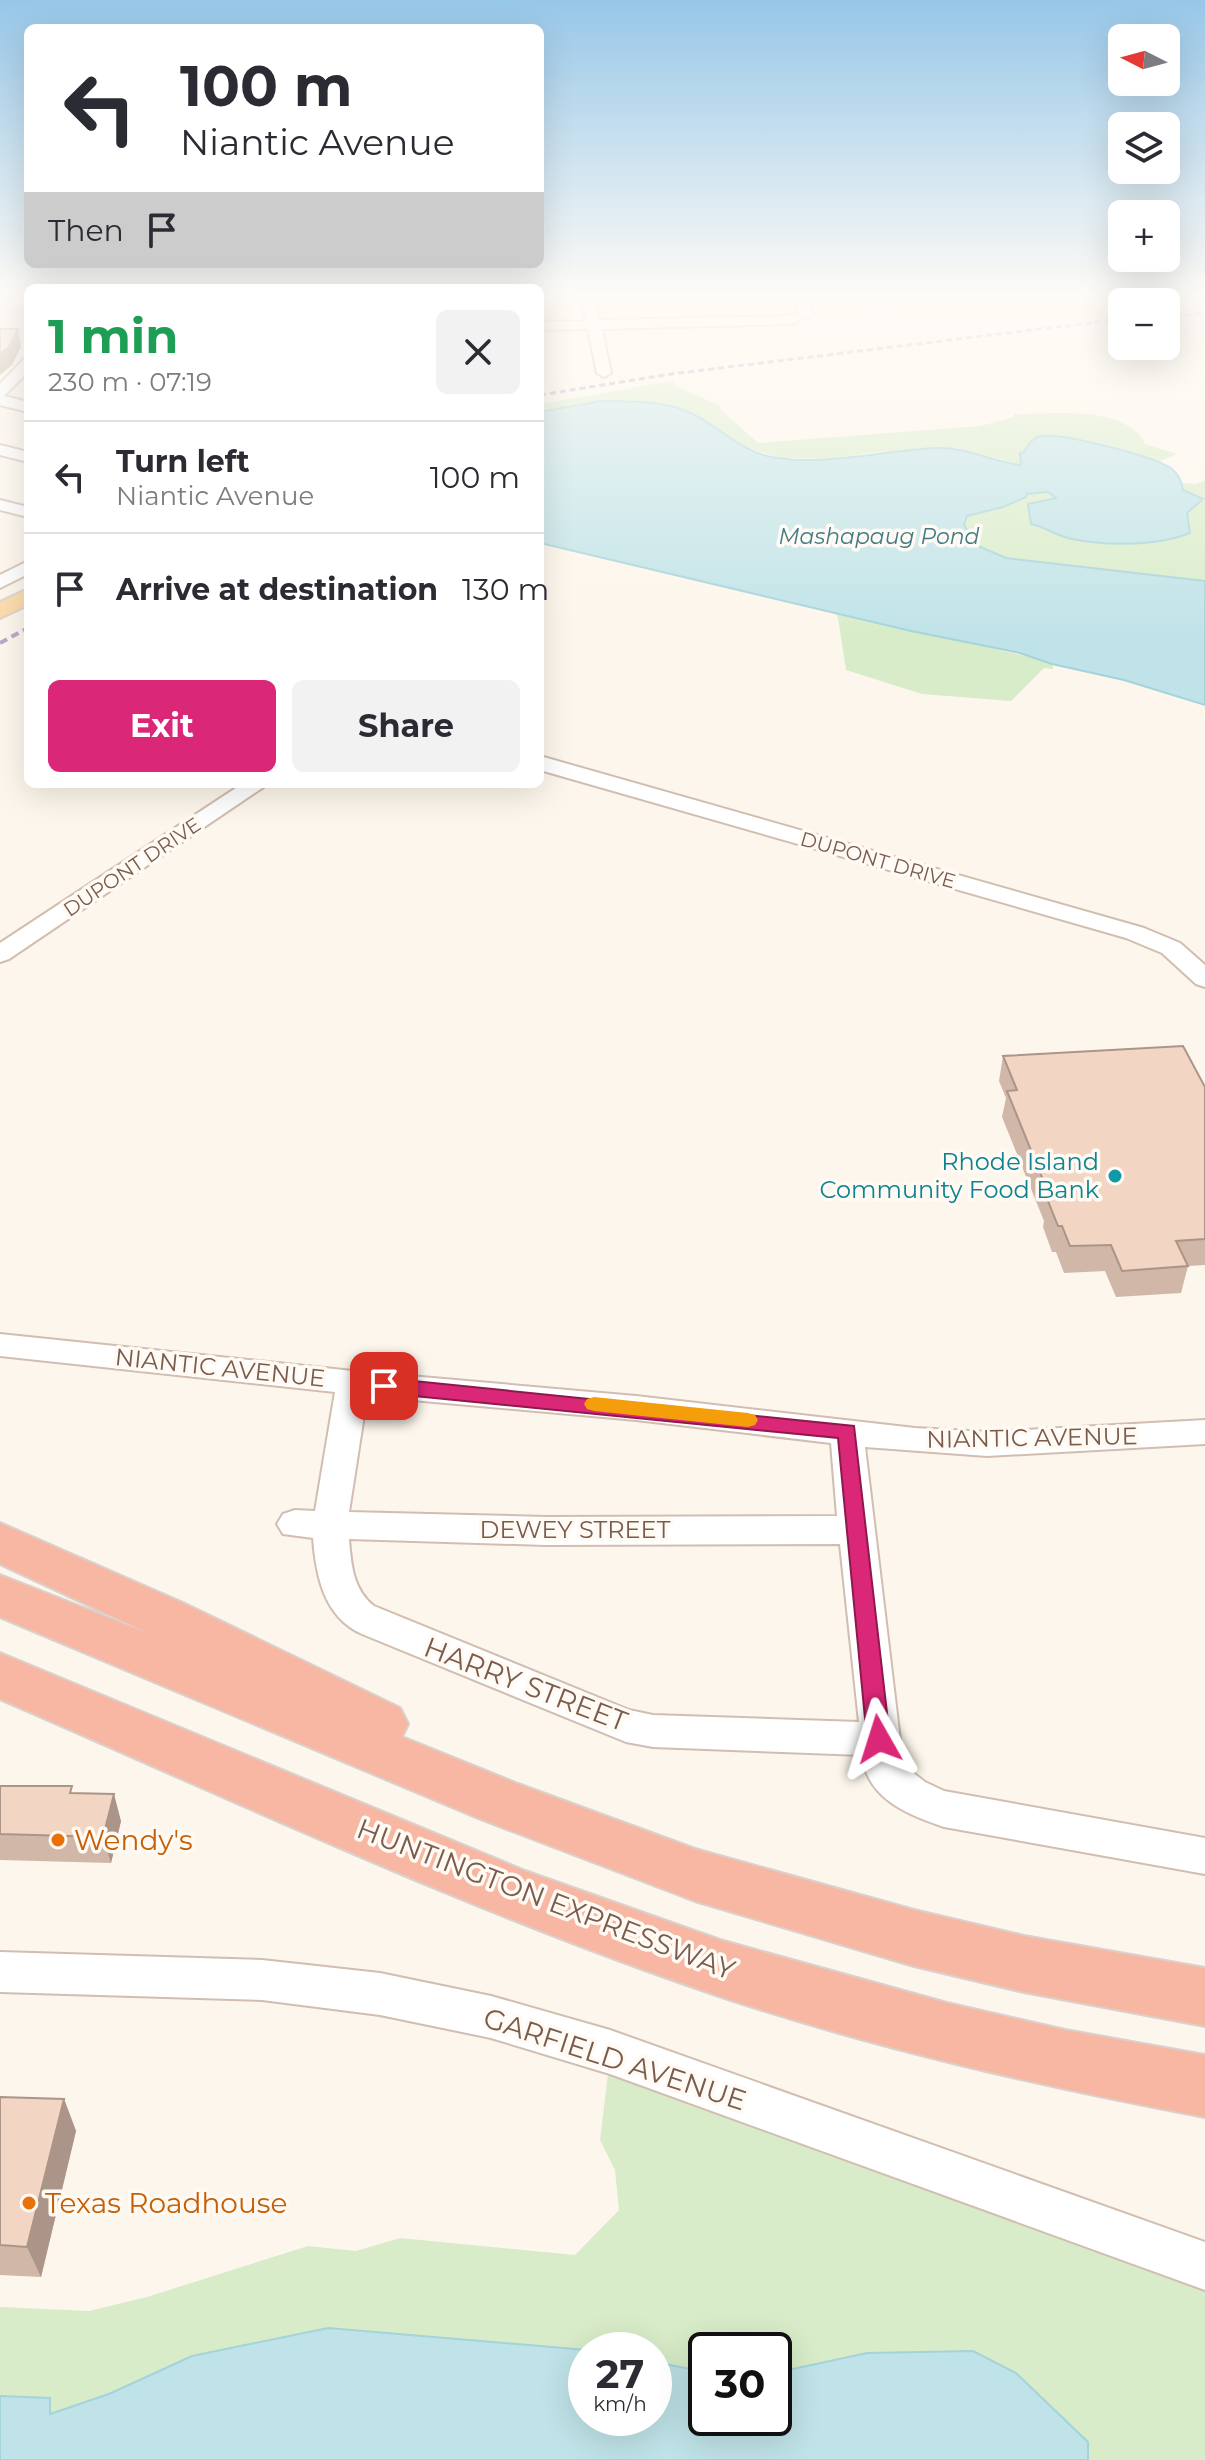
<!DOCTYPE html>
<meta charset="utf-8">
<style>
:root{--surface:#fff;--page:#f2f2f3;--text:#2b2b33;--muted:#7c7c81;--line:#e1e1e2;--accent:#db2777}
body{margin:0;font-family:Montserrat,sans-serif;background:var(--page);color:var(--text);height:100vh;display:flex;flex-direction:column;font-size:30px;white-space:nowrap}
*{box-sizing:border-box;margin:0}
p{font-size:26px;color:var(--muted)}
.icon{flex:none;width:44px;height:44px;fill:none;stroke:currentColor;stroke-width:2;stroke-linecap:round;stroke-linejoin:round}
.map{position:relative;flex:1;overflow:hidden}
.drawer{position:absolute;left:24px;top:284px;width:520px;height:504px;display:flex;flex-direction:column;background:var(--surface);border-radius:12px;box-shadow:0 8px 32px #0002}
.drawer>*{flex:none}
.guide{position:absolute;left:24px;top:24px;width:520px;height:244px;border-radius:12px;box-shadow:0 8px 32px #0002;background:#fff;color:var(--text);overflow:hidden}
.needle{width:52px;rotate:276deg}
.buttons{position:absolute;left:1108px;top:24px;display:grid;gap:16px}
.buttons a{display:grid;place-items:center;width:72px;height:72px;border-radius:12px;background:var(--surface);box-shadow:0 8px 32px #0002;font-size:40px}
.speed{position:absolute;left:568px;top:2332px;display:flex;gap:16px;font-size:40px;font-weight:700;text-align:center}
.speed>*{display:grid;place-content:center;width:104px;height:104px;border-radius:50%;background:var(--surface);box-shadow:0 8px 32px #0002;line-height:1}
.speed small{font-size:20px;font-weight:400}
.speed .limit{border:4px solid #111;border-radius:12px;background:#fff;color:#111}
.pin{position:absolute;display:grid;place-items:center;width:68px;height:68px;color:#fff;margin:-34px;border-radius:16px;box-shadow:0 4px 12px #0006}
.me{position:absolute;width:88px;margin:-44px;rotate:354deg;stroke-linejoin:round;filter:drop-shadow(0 0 6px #0008)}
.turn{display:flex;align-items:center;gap:28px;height:168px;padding:0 24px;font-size:36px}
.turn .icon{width:104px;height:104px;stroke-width:2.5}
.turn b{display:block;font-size:56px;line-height:68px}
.then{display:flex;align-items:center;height:76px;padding:0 24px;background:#0003;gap:16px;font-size:30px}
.round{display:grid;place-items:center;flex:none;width:84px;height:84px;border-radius:12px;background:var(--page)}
.head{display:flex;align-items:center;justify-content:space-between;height:136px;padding:0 24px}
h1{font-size:48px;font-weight:700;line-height:60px;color:#1e9e55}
.button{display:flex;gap:16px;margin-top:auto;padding:16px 24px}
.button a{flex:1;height:92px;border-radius:12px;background:var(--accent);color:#fff;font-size:32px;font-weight:700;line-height:92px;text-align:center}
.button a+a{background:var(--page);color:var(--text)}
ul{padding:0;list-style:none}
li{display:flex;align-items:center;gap:24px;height:112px;padding:0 24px;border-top:2px solid var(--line)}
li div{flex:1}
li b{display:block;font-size:30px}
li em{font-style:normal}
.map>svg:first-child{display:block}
.green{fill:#d8ecc9}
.water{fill:#bfe3e8;stroke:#a5d3da;stroke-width:2}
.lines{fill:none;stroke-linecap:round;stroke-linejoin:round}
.minor-casing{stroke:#d1beb0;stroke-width:4}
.major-casing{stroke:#dad1cd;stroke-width:4}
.highway-casing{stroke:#dad1cd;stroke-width:4}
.minor{fill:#fff;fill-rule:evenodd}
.major{fill:#fbd9a5;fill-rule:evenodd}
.highway{fill:#f7b7a3;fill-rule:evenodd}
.rail-far1{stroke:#b9a8c9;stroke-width:3;stroke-dasharray:6 4;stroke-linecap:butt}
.rail{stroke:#b9a8c9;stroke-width:4;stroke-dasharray:8 5;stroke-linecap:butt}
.wall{fill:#d1b7a8}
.shaded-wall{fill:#aa9588}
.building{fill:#f3d5c3;stroke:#aa9588;stroke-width:2}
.route{fill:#db2777;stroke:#8e194d;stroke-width:2}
.slow{fill:#f59e0b}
.culture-dot{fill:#0f9aa8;stroke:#fffaf3;stroke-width:3}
.food-dot{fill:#e8710a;stroke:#fffaf3;stroke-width:3}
.labels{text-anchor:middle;stroke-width:7;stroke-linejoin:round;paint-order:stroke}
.far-street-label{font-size:20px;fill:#7a5c4d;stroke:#fffaf3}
.far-water-label{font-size:22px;font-style:italic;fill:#437c86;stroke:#fffaf3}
.culture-label{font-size:24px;fill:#0d838f;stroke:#fffaf3;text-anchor:end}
.street-label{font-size:24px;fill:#7a5c4d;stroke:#fffaf3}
.near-street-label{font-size:28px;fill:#7a5c4d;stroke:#fffaf3}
.near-food-label{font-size:28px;fill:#c56008;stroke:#fffaf3;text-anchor:start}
</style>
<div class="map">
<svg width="1205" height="2460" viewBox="0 0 1205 2460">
<rect width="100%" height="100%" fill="#fdf6ec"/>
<path class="green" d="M 673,381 L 675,386 L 721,406 L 720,409 L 758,443 L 980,426 L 1014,417 L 1014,414 C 1049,414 1127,404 1145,444 L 1177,454 L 1158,462 L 1111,449 L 1022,465 L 957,448 L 879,452 L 827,459 L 782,458 L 744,447 L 685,410 L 654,403 L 540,412 L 540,404 Z
M 1205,480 L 1205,581 L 1006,558 L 977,546 L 964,525 L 967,516 C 988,509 1039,481 1057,497 L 1028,504 L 1035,525 C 1073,545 1138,545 1180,537 L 1186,513 L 1203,500 L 1183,490 L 1183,483 L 1196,484 Z
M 835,613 L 1052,662 L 1053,669 L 1044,668 L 1011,701 L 922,694 L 846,670 L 838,618 Z
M 619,2056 L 1205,2246 L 1205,2460 L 1088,2460 L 1088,2442 L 1016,2373 L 973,2351 L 867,2353 L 774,2373 L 774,2350 L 706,2350 L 706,2372 L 654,2362 L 654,2350 L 586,2350 L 328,2328 L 49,2414 L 50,2398 L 0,2396 L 0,2307 L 89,2311 L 147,2297 L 308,2246 L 356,2251 L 400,2238 L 575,2255 L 619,2210 L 615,2170 L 600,2140 L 608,2074 Z"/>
<path class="water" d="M 601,401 C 628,402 660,400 686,411 C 717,423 738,451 772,457 C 822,467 885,450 937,448 C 968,447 992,462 1021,465 L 1020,453 L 1024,452 C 1028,445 1032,438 1041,436 C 1059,432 1157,457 1172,469 C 1178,474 1182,482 1183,490 L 1203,499 L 1187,513 L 1190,533 C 1158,546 1106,546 1072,539 C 1057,536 1045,527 1031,524 L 1028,504 L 1056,498 L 1048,492 L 1027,494 L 1026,497 L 1003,507 L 967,516 L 964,525 L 978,546 L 1006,558 L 1205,581 L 1205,705 L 1124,680 L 1052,664 L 1020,653 L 911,631 L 540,543 L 540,412 Z
M 328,2328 L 586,2350 L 586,2418 L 654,2418 L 654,2362 L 706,2372 L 706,2418 L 774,2418 L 774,2373 L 867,2353 L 973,2351 L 1016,2373 L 1088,2442 L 1088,2460 L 0,2460 L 0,2396 L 50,2398 L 50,2414 L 109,2394 L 192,2356 Z"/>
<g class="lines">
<g class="minor-casing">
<path id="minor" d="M 581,298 L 595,298 L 600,320 L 789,316 L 799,312 L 795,298 L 809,298 L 813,314 L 791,324 L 602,329 L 611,373 L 604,377 L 597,373 L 588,329 L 540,330 L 540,322 L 586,321 Z
M 0,299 L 28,300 L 28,308 L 0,307 Z
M 28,359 L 28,372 L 4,396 L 28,402 L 28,412 L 0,405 L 0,384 L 23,360 Z
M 0,445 L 28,452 L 28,462 L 0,455 Z
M 0,500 L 28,507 L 28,517 L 0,510 Z
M 28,561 L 28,574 L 0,588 L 0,575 Z
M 540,756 L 1144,928 L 1180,943 L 1205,965 L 1205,987 L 1196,984 L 1162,953 L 1126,938 L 540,770 Z
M 242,784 L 268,784 L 9,959 L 0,962 L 0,943 Z
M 0,1334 L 353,1371 L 636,1396 L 915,1428 L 987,1432 L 1205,1420 L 1205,1444 L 987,1456 L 865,1447 L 903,1765 L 925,1782 L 944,1791 L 1205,1838 L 1205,1874 L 944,1827 C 907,1814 867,1799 862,1755 L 653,1747 L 626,1742 L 362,1634 C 324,1617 316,1576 313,1538 L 283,1534 L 277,1524 L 283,1514 L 295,1510 L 315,1511 L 335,1392 L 0,1356 ZM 367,1396 L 636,1420 L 831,1443 L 837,1516 L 546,1517 L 349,1512 ZM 349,1539 L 546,1545 L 840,1544 L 859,1722 L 653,1715 L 629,1710 L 374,1606 C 353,1590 351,1564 349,1539 Z
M 0,1952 L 262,1960 L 380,1973 L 491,1996 L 610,2030 L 1205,2242 L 1205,2290 L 610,2074 L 491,2038 L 380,2015 L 262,2000 L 0,1992 Z"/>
</g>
<g class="major-casing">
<path id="major" d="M 28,589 L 28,605 L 0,618 L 0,602 Z"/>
</g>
<g class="highway-casing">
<path id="highway" d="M 0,1523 L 183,1603 L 400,1708 L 408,1724 L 402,1737 L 518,1784 L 695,1849 L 914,1910 L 1024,1936 L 1205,1968 L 1205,2026 L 1024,1992 L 914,1966 L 695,1901 L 478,1818 L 0,1617 L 0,1575 L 150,1634 L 0,1564 Z
M 0,1653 L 525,1871 L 720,1940 L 947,2003 L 1065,2030 L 1205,2055 L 1205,2117 C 1041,2086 877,2049 719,1996 C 473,1913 238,1802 0,1699 Z"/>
</g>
<use href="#minor" class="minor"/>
<use href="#major" class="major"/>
<use href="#highway" class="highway"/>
<path class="rail-far1" d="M 1166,317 L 1205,313
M 540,395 L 671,374 L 1122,319"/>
<path class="rail" d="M 0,643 L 28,628"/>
</g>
<path class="wall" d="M 855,298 L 906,298 L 905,305 L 858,305 Z
M 1003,1056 L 1205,1087 L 1205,1265 L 1188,1266 L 1181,1293 L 1116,1297 L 1105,1271 L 1064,1273 L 1056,1252 L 1052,1252 L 1043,1227 L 1044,1221 L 1002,1117 L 1006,1098 L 999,1081 Z
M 0,1786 L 74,1793 L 121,1821 L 111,1863 L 0,1860 Z
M 0,2097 L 64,2099 L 76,2131 L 41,2277 L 0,2275 Z"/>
<path class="shaded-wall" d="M 18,329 L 21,347 L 12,365 L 0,375 L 0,354 Z
M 114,1794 L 121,1821 L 111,1863 L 103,1837 Z
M 64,2099 L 76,2131 L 41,2277 L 27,2247 Z"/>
<path class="building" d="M 0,329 L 18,329 L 9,347 L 0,354 Z
M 1183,1046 L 1205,1087 L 1205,1239 L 1176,1241 L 1188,1266 L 1122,1271 L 1111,1245 L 1070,1246 L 1062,1226 L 1058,1226 L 1048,1201 L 1051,1200 L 1007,1091 L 1017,1090 L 1003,1056 Z
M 0,1786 L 72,1786 L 70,1793 L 114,1794 L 103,1837 L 0,1834 Z
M 0,2097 L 64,2099 L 27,2247 L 0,2245 Z"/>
<linearGradient id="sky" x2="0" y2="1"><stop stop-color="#97c7e8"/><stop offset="0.46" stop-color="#fefbf6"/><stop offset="1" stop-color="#fefbf6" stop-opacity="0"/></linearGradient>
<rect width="1205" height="642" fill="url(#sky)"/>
<path class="route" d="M 384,1378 L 854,1426 L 890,1739 L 887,1746 L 879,1749 L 870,1746 L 867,1739 L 838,1438 L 384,1393 L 374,1386 Z"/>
<path class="slow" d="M 594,1397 L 748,1413 L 755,1415 L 758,1420 L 755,1425 L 748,1427 L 594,1411 L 587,1409 L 584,1404 L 587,1399 Z"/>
<circle class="culture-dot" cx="1115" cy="1176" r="8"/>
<g class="food-dot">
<circle cx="58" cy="1840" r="8"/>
<circle cx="29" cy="2203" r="8"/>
</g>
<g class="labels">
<g class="far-street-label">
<text transform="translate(878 860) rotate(16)" y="7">DUPONT DRIVE</text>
<text transform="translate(132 867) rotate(-34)" y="7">DUPONT DRIVE</text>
</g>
<g class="far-water-label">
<text x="879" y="544">Mashapaug Pond</text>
</g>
<g class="culture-label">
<text x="1099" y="1170">Rhode Island<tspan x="1099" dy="28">Community Food Bank</tspan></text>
</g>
<g class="street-label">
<text transform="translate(220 1368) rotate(6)" y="8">NIANTIC AVENUE</text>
<text transform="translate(1032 1438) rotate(-1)" y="8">NIANTIC AVENUE</text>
<text x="575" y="1538">DEWEY STREET</text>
</g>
<g class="near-street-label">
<text transform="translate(526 1684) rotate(21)" y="10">HARRY STREET</text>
<text transform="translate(546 1899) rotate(21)" y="10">HUNTINGTON EXPRESSWAY</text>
<text transform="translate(615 2059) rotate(18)" y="10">GARFIELD AVENUE</text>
</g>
<g class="near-food-label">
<text x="74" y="1850">Wendy's</text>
<text x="45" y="2213">Texas Roadhouse</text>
</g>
</g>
</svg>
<div class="buttons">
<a><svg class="needle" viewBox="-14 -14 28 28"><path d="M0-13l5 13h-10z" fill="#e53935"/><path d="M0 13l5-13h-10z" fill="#7c7c81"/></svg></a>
<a><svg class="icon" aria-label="layers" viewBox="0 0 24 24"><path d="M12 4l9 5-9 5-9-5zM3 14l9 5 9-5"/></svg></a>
<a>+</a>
<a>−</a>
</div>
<div class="speed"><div>27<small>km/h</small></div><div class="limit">30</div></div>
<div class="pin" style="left:384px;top:1386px;background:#d93025"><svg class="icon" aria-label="arrive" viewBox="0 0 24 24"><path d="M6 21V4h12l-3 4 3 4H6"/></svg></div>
<svg class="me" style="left:879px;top:1739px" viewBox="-20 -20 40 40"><path d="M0-17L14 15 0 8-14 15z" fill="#db2777" stroke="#fff" stroke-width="4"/></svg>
<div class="guide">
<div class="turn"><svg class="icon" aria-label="left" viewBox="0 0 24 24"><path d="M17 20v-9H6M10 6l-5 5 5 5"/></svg><div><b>100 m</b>Niantic Avenue</div></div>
<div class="then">Then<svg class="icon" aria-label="arrive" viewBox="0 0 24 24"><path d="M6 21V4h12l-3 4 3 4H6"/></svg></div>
</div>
<section class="drawer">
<div class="head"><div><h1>1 min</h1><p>230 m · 07:19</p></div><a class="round"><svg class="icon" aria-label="close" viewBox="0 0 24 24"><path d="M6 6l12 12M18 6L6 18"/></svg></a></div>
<ul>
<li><svg class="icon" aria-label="left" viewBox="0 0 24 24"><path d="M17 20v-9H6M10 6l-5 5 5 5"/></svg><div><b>Turn left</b><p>Niantic Avenue</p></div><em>100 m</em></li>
<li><svg class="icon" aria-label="arrive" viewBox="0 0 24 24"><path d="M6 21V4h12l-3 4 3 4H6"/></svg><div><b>Arrive at destination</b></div><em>130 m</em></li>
</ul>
<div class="button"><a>Exit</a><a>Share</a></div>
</section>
</div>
